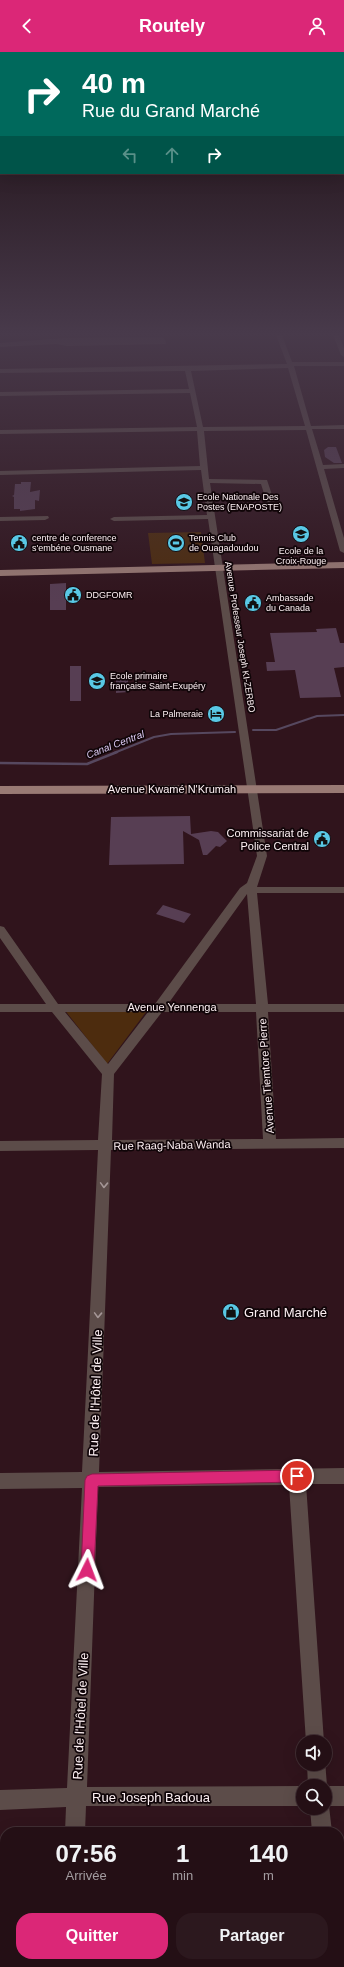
<!DOCTYPE html>
<html lang="fr">
<meta charset="utf-8">
<style>
:root{--surface:#240f15;--page:#2c181e;--text:#f1f3f6;--muted:#a39ca0;--line:#412f34;--accent:#db2777}
body{margin:0;font-family:Helvetica,sans-serif;background:var(--page);color:var(--text);height:100vh;display:flex;flex-direction:column;font-size:15px;white-space:nowrap}
*{box-sizing:border-box;margin:0}
p{font-size:13px;color:var(--muted)}
.icon{flex:none;width:22px;height:22px;fill:none;stroke:currentColor;stroke-width:2;stroke-linecap:round;stroke-linejoin:round}
.map{position:relative;flex:1;overflow:hidden}
.panel{position:absolute;left:0px;top:1775px;width:344px;height:140px;display:flex;flex-direction:column;background:var(--surface);border-radius:16px 16px 0 0;box-shadow:0 4px 16px #0002,0 0 0 1px var(--line)}
.panel>*{flex:none}
.hud{position:absolute;left:0px;top:0px;width:344px;height:122px;box-shadow:0 4px 16px #0002,0 0 0 1px var(--line);background:#00695c;color:#fff;overflow:hidden}
.fabs{position:absolute;left:296px;top:1683px;display:grid;gap:8px}
.fabs a{display:grid;place-items:center;width:36px;height:36px;border-radius:50%;background:var(--surface);box-shadow:0 4px 16px #0002,0 0 0 1px var(--line);font-size:20px}
.pin{position:absolute;display:grid;place-items:center;width:34px;height:34px;color:#fff;margin:-17px;border:2px solid #fff;border-radius:50%;box-shadow:0 1px 4px #0007}
.me{position:absolute;width:44px;margin:-22px;rotate:3deg;stroke-linejoin:round;filter:drop-shadow(0 0 3px #0008)}
.turn{display:flex;align-items:center;gap:14px;height:84px;padding:0 16px;font-size:18px}
.turn .icon{width:52px;height:52px;stroke-width:2.5}
.turn b{display:block;font-size:28px;line-height:34px}
.lanes{display:flex;align-items:center;height:38px;padding:0 16px;background:#0003;justify-content:center;gap:20px;direction:ltr}
.lanes .off{opacity:.35}
.eta{display:flex;justify-content:space-evenly;align-items:center;height:68px;text-align:center}
.eta b{font-size:24px;font-weight:800;line-height:28px}
.cta{display:flex;gap:8px;margin-top:auto;padding:8px 16px}
.cta a{flex:1;height:46px;border-radius:16px;background:var(--accent);color:#fff;font-size:16px;font-weight:800;line-height:46px;text-align:center}
.cta a+a{background:var(--page);color:var(--text)}
header{display:flex;justify-content:space-between;align-items:center;height:52px;padding:0 16px;background:var(--accent);color:#fff;font-size:18px;font-weight:800}
.map>svg:first-child{display:block}
.green{fill:#4d2c0e}
.lines{fill:none;stroke-linecap:round;stroke-linejoin:round}
.stream-far1{stroke:#56485f;stroke-width:2}
.stream{stroke:#56485f;stroke-width:2.5}
.building{fill:#573e53}
.minor{fill:#5c4c49;fill-rule:evenodd}
.major{fill:#997a74;fill-rule:evenodd}
.oneway{stroke:#a49696}
.route{fill:#db2777;stroke:#8e194d}
.labels{text-anchor:middle;stroke-width:3.5;stroke-linejoin:round;paint-order:stroke}
.far-poi-label{font-size:9px;fill:#fdf0f3;stroke:#100508;text-anchor:start}
.far-street-label{font-size:9px;fill:#fdf0f3;stroke:#100508}
.far-water-label{font-size:10px;font-style:italic;fill:#dbc9f3;stroke:#100508}
.street-label{font-size:11px;fill:#fdf0f3;stroke:#100508}
.poi-label{font-size:11px;fill:#fdf0f3;stroke:#100508;text-anchor:end}
.near-poi-label{font-size:13px;fill:#fdf0f3;stroke:#100508;text-anchor:start}
.near-street-label{font-size:13px;fill:#fdf0f3;stroke:#100508}
</style>
<header><svg class="icon" aria-label="back" viewBox="0 0 24 24"><path d="M15 5l-7 7 7 7"/></svg>Routely<svg class="icon" aria-label="person" viewBox="0 0 24 24"><circle cx="12" cy="8" r="4"/><path d="M4 21q1-7 8-7t8 7"/></svg></header>
<div class="map">
<svg width="344" height="1915" viewBox="0 0 344 1915">
<rect width="100%" height="100%" fill="#30141c"/>
<path class="green" d="M 201,480 L 205,511 L 152,512 L 148,481 Z
M 64,957 L 146,960 L 107,1012 Z"/>
<g class="lines">
<path class="stream-far1" d="M 253,678 L 276,678 L 317,664 L 344,663
M 114,701 L 154,685 L 171,682 L 235,680"/>
<path class="stream" d="M 0,711 L 87,712 L 117,700"/>
</g>
<path class="building" d="M 328,395 L 336,395 L 342,411 L 334,411 L 325,405 L 324,398 Z
M 21,430 L 31,430 L 30,440 L 40,438 L 39,449 L 35,448 L 35,457 L 20,459 L 20,457 L 14,457 L 14,445 L 12,444 L 14,443 L 15,432 L 21,432 Z
M 66,531 L 66,558 L 50,558 L 50,532 Z
M 336,576 L 340,591 L 344,591 L 344,615 L 334,616 L 341,645 L 300,646 L 295,618 L 267,619 L 266,610 L 275,610 L 270,581 L 317,580 L 316,577 Z
M 70,614 L 81,614 L 81,649 L 70,649 Z
M 116,627 L 128,627 L 128,640 L 116,641 Z
M 190,764 L 191,782 L 211,779 L 218,780 L 227,789 L 220,795 L 216,794 L 207,803 L 203,803 L 199,788 L 183,779 L 184,812 L 109,813 L 111,765 Z
M 163,853 L 191,862 L 184,871 L 156,862 Z"/>
<g class="lines">
<path class="minor" d="M 276,283 L 282,283 L 292,310 L 344,310 L 344,314 L 294,314 L 311,374 L 344,373 L 344,377 L 312,377 L 323,413 L 344,412 L 344,416 L 324,417 L 344,486 L 344,501 L 340,499 L 306,378 L 204,379 L 209,427 L 267,428 L 274,449 L 267,451 L 261,432 L 210,431 L 267,804 L 257,835 L 344,835 L 344,841 L 257,841 L 268,952 L 344,952 L 344,960 L 268,960 L 276,1087 L 344,1086 L 344,1096 L 111,1098 L 99,1420 L 344,1416 L 344,1432 L 306,1432 L 324,1690 L 306,1690 L 289,1433 L 98,1435 L 87,1735 L 303,1734 L 303,1754 L 86,1754 L 85,1780 L 65,1780 L 66,1755 L 0,1758 L 0,1738 L 67,1736 L 82,1436 L 0,1437 L 0,1421 L 82,1420 L 98,1098 L 0,1099 L 0,1089 L 98,1088 L 102,1022 L 52,960 L 0,960 L 0,952 L 46,952 L 0,886 L 0,874 L 4,875 L 58,952 L 155,952 L 240,836 L 247,831 L 257,804 L 208,467 L 114,469 L 110,467 L 114,465 L 207,463 L 201,418 L 0,423 L 0,419 L 200,414 L 197,379 L 0,382 L 0,378 L 197,375 L 190,341 L 0,344 L 0,340 L 189,337 L 185,319 L 0,321 L 0,317 L 287,312 ZM 288,316 L 305,374 L 203,375 L 191,319 ZM 247,842 L 256,952 L 168,952 ZM 65,960 L 148,960 L 108,1012 ZM 162,960 L 256,960 L 263,1087 L 112,1088 L 114,1022 Z
M 333,283 L 339,283 L 344,296 L 344,305 L 341,303 Z
M 162,285 L 165,287 L 166,292 L 67,294 L 56,292 L 0,295 L 0,291 L 64,286 ZM 156,289 L 160,289 L 64,290 Z
M 48,464 L 49,466 L 45,468 L 0,469 L 0,465 Z
M 325,1708 L 327,1734 L 344,1734 L 344,1754 L 329,1754 L 332,1780 L 312,1780 L 310,1756 L 325,1756 L 325,1734 L 308,1734 L 307,1712 L 325,1712 Z
M 339,1902 L 344,1915 L 324,1915 L 323,1910 L 339,1910 Z
M 60,1910 L 80,1910 L 80,1915 L 60,1915 Z"/>
<path class="major" d="M 344,510 L 344,516 L 0,524 L 0,518 Z
M 344,733 L 344,741 L 0,742 L 0,734 Z"/>
</g>
<defs><path id="oneway-chevron" d="M-2-3.5L2.5 0L-2 3.5" fill="none" stroke-width="1.6" stroke-linecap="round" stroke-linejoin="round"/></defs>
<g class="oneway">
<use href="#oneway-chevron" transform="translate(104 1133) rotate(92)"/>
<use href="#oneway-chevron" transform="translate(98 1263) rotate(92)"/>
</g>
<linearGradient id="sky" x2="0" y2="1"><stop stop-color="#1a0b0f"/><stop offset="0.51" stop-color="#483a4b"/><stop offset="1" stop-color="#483a4b" stop-opacity="0"/></linearGradient>
<rect width="344" height="552" fill="url(#sky)"/>
<path class="route" d="M 297,1418 L 302,1420 L 304,1424 L 302,1428 L 297,1430 L 98,1434 L 94,1518 L 92,1522 L 87,1524 L 83,1522 L 81,1518 L 85,1428 L 87,1424 L 92,1422 Z"/>
<defs>
<g id="school-disc" transform="scale(0.9)"><circle r="9.5" fill="#59c8e5" stroke="#100508"/><path d="M0-5L7-2L0 1L-7-2ZM-4 1L0 2.5L4 1V4Q0 6-4 4Z" fill="#111"/></g>
<g id="civic-disc" transform="scale(0.9)"><circle r="9.5" fill="#59c8e5" stroke="#100508"/><path d="M-.6-6.5H3V-4.5H.6V-3L4-1V1h2V6H-6V1h2V-1L-.6-3ZM-1.2 2.5V6h2.4V2.5Z" fill="#111"/></g>
<g id="stadium-disc" transform="scale(0.9)"><circle r="9.5" fill="#59c8e5" stroke="#100508"/><path d="M0-5a6.5 5 0 1 0 0 10a6.5 5 0 1 0 0-10ZM-3.5-1.8h7v3.6h-7Z" fill="#111"/></g>
<g id="hotel-disc" transform="scale(0.9)"><circle r="9.5" fill="#59c8e5" stroke="#100508"/><path d="M-6-4.5h1.5V1H6V5H4.5V3h-9V5H-6ZM-4 0a1.8 1.8 0 1 1 3.6 0ZM.5 0V-2.5h3Q6-2.5 6 0Z" fill="#111"/></g>
<g id="shop-disc" transform="scale(0.9)"><circle r="9.5" fill="#59c8e5" stroke="#100508"/><path d="M-5-2.5h2.3a2.7 3.5 0 0 1 5.4 0H5L5.5 6h-11ZM-1.5-2.5h3a1.5 2.3 0 0 0-3 0Z" fill="#111"/></g>
</defs>
<g fill-rule="evenodd">
<use href="#school-disc" x="184" y="450"/>
<use href="#school-disc" x="301" y="482"/>
<use href="#civic-disc" x="19" y="491"/>
<use href="#stadium-disc" x="176" y="491"/>
<use href="#civic-disc" x="73" y="543"/>
<use href="#civic-disc" x="253" y="551"/>
<use href="#school-disc" x="97" y="629"/>
<use href="#hotel-disc" x="216" y="662"/>
<use href="#civic-disc" x="322" y="787"/>
<use href="#shop-disc" x="231" y="1260"/>
</g>
<g class="labels">
<g class="far-poi-label">
<text x="197" y="448">Ecole Nationale Des<tspan x="197" dy="10">Postes (ENAPOSTE)</tspan></text>
<text x="32" y="489">centre de conference<tspan x="32" dy="10">s'embéne Ousmane</tspan></text>
<text x="189" y="489">Tennis Club<tspan x="189" dy="10">de Ouagadoudou</tspan></text>
<text x="301" y="502" text-anchor="middle">Ecole de la<tspan x="301" dy="10">Croix-Rouge</tspan></text>
<text x="86" y="546">DDGFOMR</text>
<text x="266" y="549">Ambassade<tspan x="266" dy="10">du Canada</tspan></text>
<text x="110" y="627">Ecole primaire<tspan x="110" dy="10">française Saint-Exupéry</tspan></text>
<text x="203" y="665" text-anchor="end">La Palmeraie</text>
</g>
<g class="far-street-label">
<text transform="translate(240 585) rotate(81)" y="3">Avenue Professeur Joseph KI-ZERBO</text>
</g>
<g class="far-water-label">
<text transform="translate(115 692) rotate(-21)" y="4">Canal Central</text>
</g>
<g class="street-label">
<text x="172" y="741">Avenue Kwamé N'Krumah</text>
<text x="172" y="959">Avenue Yennenga</text>
<text transform="translate(266 1024) rotate(-94)" y="4">Avenue Tiemtore Pierre</text>
<text transform="translate(172 1093) rotate(-1)" y="4">Rue Raag-Naba Wanda</text>
</g>
<g class="poi-label">
<text x="309" y="785">Commissariat de<tspan x="309" dy="13">Police Central</tspan></text>
</g>
<g class="near-poi-label">
<text x="244" y="1265">Grand Marché</text>
</g>
<g class="near-street-label">
<text transform="translate(95 1341) rotate(-88)" y="5">Rue de l'Hôtel de Ville</text>
<text transform="translate(80 1664) rotate(-87)" y="5">Rue de l'Hôtel de Ville</text>
<text x="151" y="1750">Rue Joseph Badoua</text>
</g>
</g>
</svg>
<div class="fabs">
<a><svg class="icon" aria-label="sound" viewBox="0 0 24 24"><path d="M4 9h4l5-4v14l-5-4H4zM17 9q2 3 0 6"/></svg></a>
<a><svg class="icon" aria-label="search" viewBox="0 0 24 24"><circle cx="10" cy="10" r="6"/><path d="M15 15l6 6"/></svg></a>
</div>
<div class="pin" style="left:297px;top:1424px;background:#d93025"><svg class="icon" aria-label="arrive" viewBox="0 0 24 24"><path d="M6 21V4h12l-3 4 3 4H6"/></svg></div>
<svg class="me" style="left:87px;top:1518px" viewBox="-20 -20 40 40"><path d="M0-17L14 15 0 8-14 15z" fill="#db2777" stroke="#fff" stroke-width="4"/></svg>
<div class="hud">
<div class="turn"><svg class="icon" aria-label="right" viewBox="0 0 24 24"><path d="M7 20v-9h11M14 6l5 5-5 5"/></svg><div><b>40 m</b>Rue du Grand Marché</div></div>
<div class="lanes"><svg class="icon off" aria-label="left" viewBox="0 0 24 24"><path d="M17 20v-9H6M10 6l-5 5 5 5"/></svg><svg class="icon off" aria-label="ahead" viewBox="0 0 24 24"><path d="M12 20V5M6 11l6-6 6 6"/></svg><svg class="icon" aria-label="right" viewBox="0 0 24 24"><path d="M7 20v-9h11M14 6l5 5-5 5"/></svg></div>
</div>
<section class="panel">
<div class="eta">
<div><b>07:56</b><p>Arrivée</p></div>
<div><b>1</b><p>min</p></div>
<div><b>140</b><p>m</p></div>
</div>
<div class="cta"><a>Quitter</a><a>Partager</a></div>
</section>
</div>
